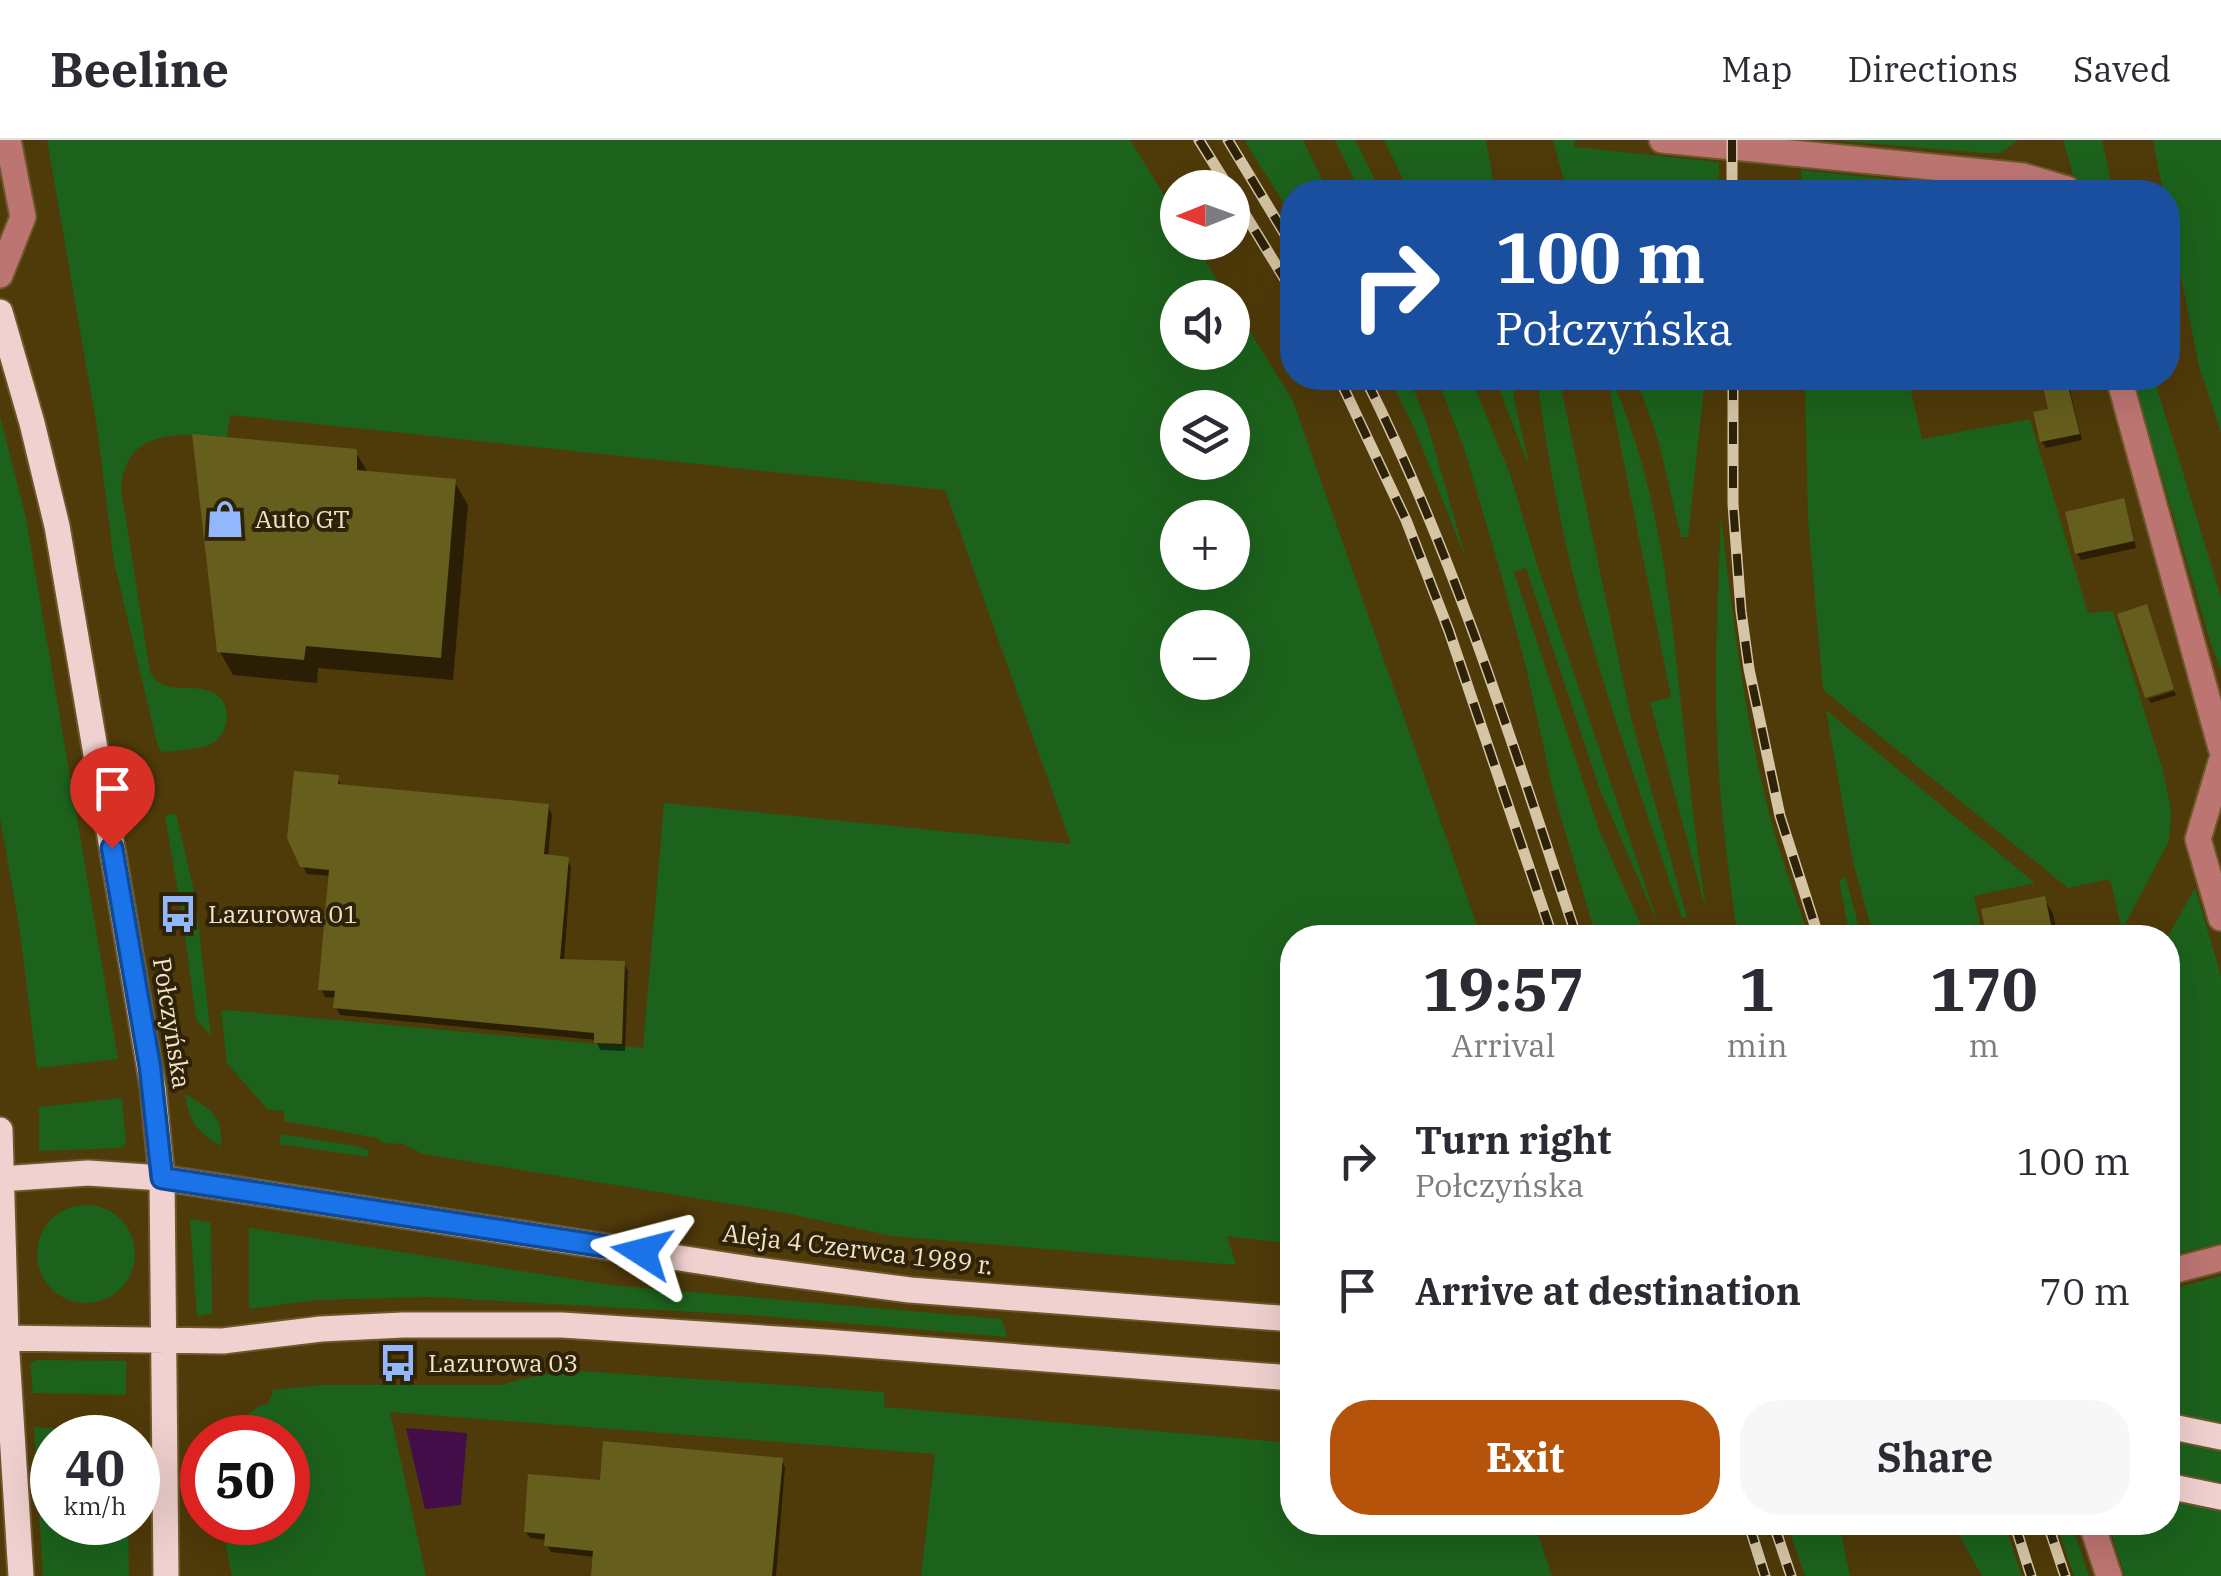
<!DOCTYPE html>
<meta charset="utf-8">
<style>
:root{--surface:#fff;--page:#f7f7f7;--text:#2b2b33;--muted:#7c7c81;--line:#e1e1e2;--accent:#b45309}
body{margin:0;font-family:"IBM Plex Serif",serif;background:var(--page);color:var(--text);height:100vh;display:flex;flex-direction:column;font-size:38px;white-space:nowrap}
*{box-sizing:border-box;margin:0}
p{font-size:32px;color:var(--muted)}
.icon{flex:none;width:55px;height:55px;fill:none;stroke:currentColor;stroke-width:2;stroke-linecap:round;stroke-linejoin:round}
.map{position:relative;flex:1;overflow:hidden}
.sheet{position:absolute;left:1280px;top:785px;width:900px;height:610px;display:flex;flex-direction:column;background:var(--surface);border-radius:40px;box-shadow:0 10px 40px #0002}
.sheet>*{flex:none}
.top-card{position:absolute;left:1280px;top:40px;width:900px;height:210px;border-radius:40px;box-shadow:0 10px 40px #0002;background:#1a4fa0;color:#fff;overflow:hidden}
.needle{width:65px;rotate:269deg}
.controls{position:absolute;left:1160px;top:30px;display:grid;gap:20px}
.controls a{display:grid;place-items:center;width:90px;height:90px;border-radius:50%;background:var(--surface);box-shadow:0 10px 40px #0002;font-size:50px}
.speed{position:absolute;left:30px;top:1275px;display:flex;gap:20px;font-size:50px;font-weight:700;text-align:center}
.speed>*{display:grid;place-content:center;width:130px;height:130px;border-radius:50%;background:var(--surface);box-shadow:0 10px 40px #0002;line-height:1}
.speed small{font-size:25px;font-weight:400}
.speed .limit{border:15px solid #d22;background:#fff;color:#111}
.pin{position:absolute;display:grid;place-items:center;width:85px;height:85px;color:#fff;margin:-102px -42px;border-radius:50% 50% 50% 0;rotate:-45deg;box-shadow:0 0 10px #0007}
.pin .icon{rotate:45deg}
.me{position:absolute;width:110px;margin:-55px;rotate:279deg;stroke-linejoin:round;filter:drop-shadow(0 0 8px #0008)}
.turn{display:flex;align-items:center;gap:35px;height:210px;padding:0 50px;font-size:45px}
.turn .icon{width:130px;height:130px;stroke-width:2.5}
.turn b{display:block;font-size:70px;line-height:85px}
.eta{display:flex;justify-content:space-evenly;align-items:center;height:170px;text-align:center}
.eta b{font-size:60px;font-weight:700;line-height:70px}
.primary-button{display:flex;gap:20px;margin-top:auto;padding:20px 50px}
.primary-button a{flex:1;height:115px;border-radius:40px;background:var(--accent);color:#fff;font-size:40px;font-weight:700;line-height:115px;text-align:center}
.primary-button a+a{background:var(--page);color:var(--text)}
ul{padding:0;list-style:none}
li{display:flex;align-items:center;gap:30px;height:130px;padding:0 50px}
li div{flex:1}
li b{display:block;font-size:38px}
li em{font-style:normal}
header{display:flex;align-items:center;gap:60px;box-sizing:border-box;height:140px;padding:0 50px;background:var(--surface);border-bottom:2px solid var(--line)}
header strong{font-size:48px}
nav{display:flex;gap:55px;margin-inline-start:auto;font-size:35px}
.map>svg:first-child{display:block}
.green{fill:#1c621c;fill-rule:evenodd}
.water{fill:#430d4a}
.shadow{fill:#0007}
.building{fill:#655e1c}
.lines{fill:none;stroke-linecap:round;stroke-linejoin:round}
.minor-casing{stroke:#6d582b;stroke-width:29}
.major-casing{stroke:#6d582b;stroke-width:29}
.minor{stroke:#bd7572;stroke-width:25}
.major{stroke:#f0d1cf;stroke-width:25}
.rail-casing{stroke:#d6c5a4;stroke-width:11}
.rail{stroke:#2e2209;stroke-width:8;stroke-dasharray:22;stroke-linecap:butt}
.route-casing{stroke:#114b97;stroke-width:25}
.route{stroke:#1a73e8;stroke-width:18}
.labels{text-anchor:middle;stroke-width:8;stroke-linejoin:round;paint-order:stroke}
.poi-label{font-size:25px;fill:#f3e3c6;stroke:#2e2209;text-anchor:start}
.street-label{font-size:25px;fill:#f3e3c6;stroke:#2e2209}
</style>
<header>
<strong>Beeline</strong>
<nav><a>Map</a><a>Directions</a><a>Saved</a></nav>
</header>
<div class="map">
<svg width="2221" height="1436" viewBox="0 0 2221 1436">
<rect width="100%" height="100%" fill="#4f3a09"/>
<path class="green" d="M 47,0 L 1130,0 L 1177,76 L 1178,102 L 1194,103 L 1228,157 L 1178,158 L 1178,212 L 1232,212 L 1233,164 L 1293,261 L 1481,797 L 1292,798 L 1292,1104 L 1227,1096 L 1236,1125 L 892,1096 L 781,1072 L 423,1014 L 404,1004 L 383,1003 L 377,998 L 284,981 L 284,971 L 268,970 L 227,923 L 221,871 L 226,870 L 643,908 L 664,663 L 1071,704 L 945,350 L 230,275 L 227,297 C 180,293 126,287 121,348 L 150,532 C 167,561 199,537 220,558 C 233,571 227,598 209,605 C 196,610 177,610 162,612 L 158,607 L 114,422 L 97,288 ZM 1178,268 L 1232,268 L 1232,322 L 1178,322 ZM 1178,378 L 1232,378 L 1232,432 L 1178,432 ZM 1178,488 L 1232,488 L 1232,542 L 1178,542 Z
M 1244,0 L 1303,0 L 1328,52 L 1292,52 L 1292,76 Z
M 1335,0 L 1355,0 L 1381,52 L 1360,52 Z
M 1384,0 L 1486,0 L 1495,52 L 1409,52 Z
M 1553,0 L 1575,0 L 1574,7 L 1719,22 L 1719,52 L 1567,52 Z
M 1829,0 L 2018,0 L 2001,13 L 1985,13 Z
M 2063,0 L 2102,0 L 2113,52 L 2078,52 Z
M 2153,0 L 2221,0 L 2221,292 L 2199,226 L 2168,72 L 2168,52 L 2163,52 Z
M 1801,30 L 2004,51 L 2008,52 L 1802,52 Z
M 1389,238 L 1409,238 L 1427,283 L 1467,422 L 1414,287 Z
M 1437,238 L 1471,238 L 1510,334 L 1537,424 L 1659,786 L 1600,650 L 1526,428 L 1514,432 L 1599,690 L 1646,797 L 1596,797 L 1553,650 L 1526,527 L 1499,427 L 1464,308 Z
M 1495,238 L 1514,238 L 1514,258 L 1530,329 Z
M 1537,238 L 1559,238 L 1631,578 L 1687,777 L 1682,778 C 1650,681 1615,585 1587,486 C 1563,405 1548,321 1537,238 Z
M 1607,238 L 1612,238 C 1625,271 1637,304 1646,339 C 1669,428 1676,520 1686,611 C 1692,664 1698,717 1706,770 L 1650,562 L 1671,557 Z
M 1636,238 L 1705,238 L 1688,397 L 1681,397 L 1658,299 Z
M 1805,238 L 1908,238 L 1922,299 L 2030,279 L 2088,473 L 2113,471 L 2163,631 L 2171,670 L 2169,701 L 2122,790 L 2110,739 L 2068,748 L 1823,550 L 1808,379 Z
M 2133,238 L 2154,238 L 2217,444 L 2221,457 L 2221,530 L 2211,504 Z
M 0,276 L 26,378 L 118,919 L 37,928 L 19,785 L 0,678 Z
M 1721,376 C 1733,483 1746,591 1775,695 C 1785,730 1798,763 1809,797 L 1738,797 C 1728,732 1720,666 1717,599 C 1714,524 1718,450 1721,376 Z
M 1826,570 L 2035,743 L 1974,756 L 1983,797 L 1874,797 L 1853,722 Z
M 176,674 L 195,755 L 211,896 L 196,879 L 184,788 L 165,675 Z
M 1845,736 L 1862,797 L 1850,797 L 1839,741 Z
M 2195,748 L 2221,836 L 2221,1103 L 2168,1116 L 2168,1043 L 2180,1039 L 2168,986 L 2167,798 Z
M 185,954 C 210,969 223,974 221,1006 C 196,991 190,983 185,954 Z
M 122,958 L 126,1003 L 121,1008 L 39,1011 L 39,967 Z
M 281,994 L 356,1006 L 369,1010 L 368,1017 L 279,1004 Z
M37 1114a49 49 0 1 1 98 0a49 49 0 1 1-98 0Z
M 190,1079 L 211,1083 L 212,1173 L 197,1177 Z
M 249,1088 L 610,1145 L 1002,1179 L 1007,1197 L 749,1175 L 430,1157 L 317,1160 L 249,1169 Z
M 2221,1136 L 2221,1436 L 2125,1436 L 2108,1383 L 2168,1382 L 2168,1150 Z
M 37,1220 L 126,1221 L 126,1255 L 33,1253 L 30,1223 Z
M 567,1230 L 884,1252 L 884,1267 L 1292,1303 L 1292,1382 L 1534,1383 L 1552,1436 L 921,1436 L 935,1314 L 390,1272 L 426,1436 L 232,1436 L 226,1407 L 226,1383 L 288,1382 L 288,1298 L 230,1297 C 241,1285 251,1266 268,1264 L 273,1250 L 322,1245 L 502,1245 L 521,1239 Z
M 34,1287 L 126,1293 L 126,1297 L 52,1298 L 52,1382 L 128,1383 L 129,1436 L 43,1436 Z
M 1787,1383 L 1839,1383 L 1850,1436 L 1805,1436 Z
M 1952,1383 L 2004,1383 L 2022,1436 L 1982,1436 Z
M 2056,1383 L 2071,1383 L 2089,1436 L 2074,1436 Z"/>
<path class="water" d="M 406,1288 L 467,1293 L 461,1365 L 425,1369 Z"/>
<path class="shadow" d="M 2043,238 L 2067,238 L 2082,300 L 2046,308 L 2042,302 L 2051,271 Z
M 355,311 L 369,334 L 454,341 L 468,365 L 453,540 L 318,528 L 317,543 L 233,535 L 220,512 Z
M 2126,368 L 2136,408 L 2081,420 L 2077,413 Z
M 2174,551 L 2176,555 L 2151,563 L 2148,559 Z
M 337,637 L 341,645 L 548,667 L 552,674 L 548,717 L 567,720 L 571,727 L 564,821 L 624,824 L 628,831 L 625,911 L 600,910 L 596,900 L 340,875 L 336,868 L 337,858 L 325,857 L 321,849 L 331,736 L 307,734 L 303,726 Z
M 2044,759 L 2053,774 L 2058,798 L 1989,798 Z
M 781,1320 L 785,1327 L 776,1436 L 594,1436 L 595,1417 L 551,1412 L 547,1405 L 547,1400 L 530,1398 L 526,1392 L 602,1342 Z"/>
<path class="building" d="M 2041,238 L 2066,238 L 2080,294 L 2040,302 L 2033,272 L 2048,269 Z
M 192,294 L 357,309 L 357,330 L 456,339 L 441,518 L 306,506 L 304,520 L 217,512 Z
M 2124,358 L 2134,401 L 2075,414 L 2065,372 Z
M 2147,464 L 2174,549 L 2145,558 L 2117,474 Z
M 294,631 L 339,635 L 338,644 L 549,664 L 544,714 L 569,717 L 560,819 L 625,821 L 622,904 L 594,903 L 594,893 L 333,868 L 335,851 L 318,850 L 329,730 L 300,727 L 287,698 Z
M 2045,756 L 2054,798 L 1987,798 L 1981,769 Z
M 603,1301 L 783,1318 L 772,1436 L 591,1436 L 593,1411 L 544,1406 L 545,1394 L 524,1392 L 528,1334 L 600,1340 Z"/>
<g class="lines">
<g class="minor-casing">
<path id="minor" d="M 1662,0 L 2023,36 L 2067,49 L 2068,52
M 0,135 L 23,77 L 8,0
M 2119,238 L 2221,608
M 2221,622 L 2198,699 L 2221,778
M 2168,1132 L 2221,1118
M 2091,1382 L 2109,1436"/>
</g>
<g class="major-casing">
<path id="major" d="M 0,172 L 32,283 L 57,386 L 153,948 L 162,1038 L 166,1436
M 0,990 L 6,1198 L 21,1436
M 0,1039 L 88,1033 L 162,1038 L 757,1130 L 910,1150 L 1292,1179
M 0,1198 L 223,1201 L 321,1189 L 403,1185 L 562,1185 L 825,1202 L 1292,1238
M 2168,1286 L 2221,1297
M 2168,1346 L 2221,1357"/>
</g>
<use href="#minor" class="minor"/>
<use href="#major" class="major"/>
<g class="rail-casing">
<path id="rail" d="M 1199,0 L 1229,48
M 1228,0 L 1292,106
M 1732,0 L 1732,52
M 1232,53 L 1292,151
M 1339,238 L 1406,380 L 1449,491 L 1553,798
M 1365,238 C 1455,417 1514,608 1577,798
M 1733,238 L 1733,364 L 1741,471 L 1749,529 L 1780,676 L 1819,798
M 1748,1382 L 1765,1436
M 1773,1382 L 1791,1436
M 2014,1382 L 2031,1436
M 2047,1382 L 2065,1436"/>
</g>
<use href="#rail" class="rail"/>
</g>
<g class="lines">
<g class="route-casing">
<path id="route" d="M 112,708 L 150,927 L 162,1038 L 642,1112"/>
</g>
<use href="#route" class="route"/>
</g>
<defs>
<g id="shop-bare" transform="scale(3)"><path d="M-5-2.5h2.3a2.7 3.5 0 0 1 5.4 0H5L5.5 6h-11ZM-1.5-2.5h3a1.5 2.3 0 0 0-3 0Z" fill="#93b7fd" stroke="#2e2209" stroke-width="2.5" paint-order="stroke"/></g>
<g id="bus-bare" transform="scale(3)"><path d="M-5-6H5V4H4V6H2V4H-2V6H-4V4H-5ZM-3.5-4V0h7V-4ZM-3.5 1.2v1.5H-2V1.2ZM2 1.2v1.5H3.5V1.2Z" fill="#93b7fd" stroke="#2e2209" stroke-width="2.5" paint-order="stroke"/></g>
</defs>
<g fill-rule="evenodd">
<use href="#shop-bare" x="225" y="379"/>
<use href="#bus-bare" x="178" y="774"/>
<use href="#bus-bare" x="398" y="1223"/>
</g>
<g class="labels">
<g class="poi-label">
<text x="255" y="388">Auto GT</text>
<text x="208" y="783">Lazurowa 01</text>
<text x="428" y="1232">Lazurowa 03</text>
</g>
<g class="street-label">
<text transform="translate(172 883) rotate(81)" y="9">Połczyńska</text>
<text transform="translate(858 1109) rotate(7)" y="9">Aleja 4 Czerwca 1989 r.</text>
</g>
</g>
</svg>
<div class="controls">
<a><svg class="needle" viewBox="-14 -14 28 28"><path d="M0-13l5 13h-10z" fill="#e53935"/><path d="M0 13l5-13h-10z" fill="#7c7c81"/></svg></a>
<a><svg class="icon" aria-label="sound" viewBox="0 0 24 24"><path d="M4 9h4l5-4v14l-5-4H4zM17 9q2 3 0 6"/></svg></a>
<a><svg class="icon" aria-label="layers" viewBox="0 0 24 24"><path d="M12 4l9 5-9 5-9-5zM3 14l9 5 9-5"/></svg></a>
<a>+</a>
<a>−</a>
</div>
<div class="speed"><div>40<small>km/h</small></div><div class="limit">50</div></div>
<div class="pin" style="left:112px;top:708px;background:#d93025"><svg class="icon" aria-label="arrive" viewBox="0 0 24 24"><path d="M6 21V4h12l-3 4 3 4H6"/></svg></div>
<svg class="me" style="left:642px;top:1112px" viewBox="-20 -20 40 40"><path d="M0-17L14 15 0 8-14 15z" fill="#1a73e8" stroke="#fff" stroke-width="4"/></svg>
<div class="top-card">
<div class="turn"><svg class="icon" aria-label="right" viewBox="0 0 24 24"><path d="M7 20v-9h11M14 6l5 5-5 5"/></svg><div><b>100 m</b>Połczyńska</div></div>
</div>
<section class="sheet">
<div class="eta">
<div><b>19:57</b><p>Arrival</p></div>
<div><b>1</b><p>min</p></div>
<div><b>170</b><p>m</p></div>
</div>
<ul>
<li><svg class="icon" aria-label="right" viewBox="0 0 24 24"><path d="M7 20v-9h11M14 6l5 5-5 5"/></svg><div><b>Turn right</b><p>Połczyńska</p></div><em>100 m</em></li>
<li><svg class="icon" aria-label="arrive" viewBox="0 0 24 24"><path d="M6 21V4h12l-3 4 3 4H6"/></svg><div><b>Arrive at destination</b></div><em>70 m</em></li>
</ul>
<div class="primary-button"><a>Exit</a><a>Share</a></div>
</section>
</div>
